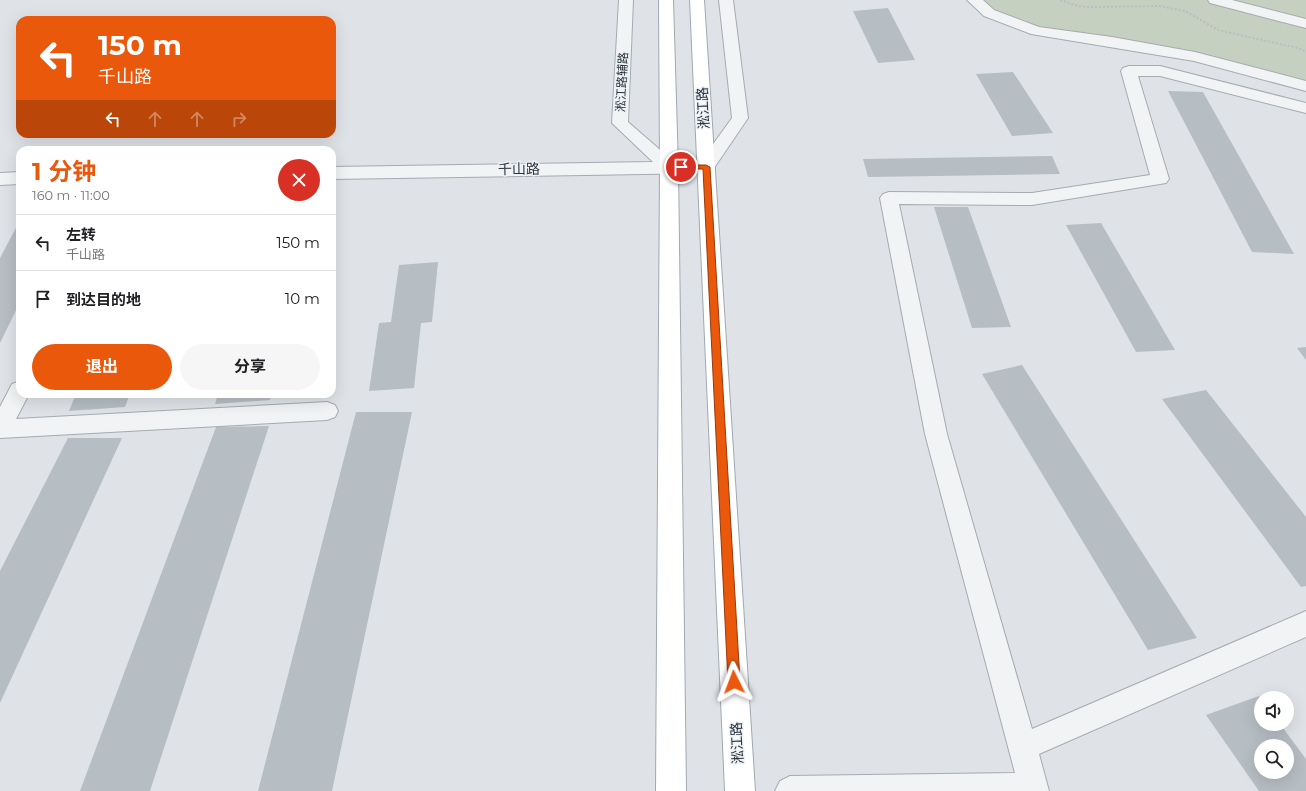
<!DOCTYPE html>
<html lang="zh">
<meta charset="utf-8">
<style>
:root{--surface:#fff;--page:#f6f6f6;--text:#202124;--muted:#757577;--line:#e0e0e0;--accent:#ea580c}
body{margin:0;font-family:Montserrat,"Noto Sans SC",sans-serif;background:var(--page);color:var(--text);height:100vh;display:flex;flex-direction:column;font-size:15px;white-space:nowrap}
*{box-sizing:border-box;margin:0}
p{font-size:13px;color:var(--muted)}
.icon{flex:none;width:22px;height:22px;fill:none;stroke:currentColor;stroke-width:2;stroke-linecap:round;stroke-linejoin:round}
.map{position:relative;flex:1;overflow:hidden}
.side{position:absolute;left:16px;top:146px;width:320px;height:252px;display:flex;flex-direction:column;background:var(--surface);border-radius:12px;box-shadow:0 4px 16px #0002}
.side>*{flex:none}
.guide{position:absolute;left:16px;top:16px;width:320px;height:122px;border-radius:12px;box-shadow:0 4px 16px #0002;background:#ea580c;color:#fff;overflow:hidden}
.tools{position:absolute;left:1254px;top:691px;display:grid;gap:8px}
.tools a{display:grid;place-items:center;width:40px;height:40px;border-radius:50%;background:var(--surface);box-shadow:0 4px 16px #0002;font-size:20px}
.pin{position:absolute;display:grid;place-items:center;width:34px;height:34px;color:#fff;margin:-17px;border:2px solid #fff;border-radius:50%;box-shadow:0 1px 4px #0007}
.me{position:absolute;width:44px;margin:-22px;rotate:357deg;stroke-linejoin:round;filter:drop-shadow(0 0 3px #0008)}
.turn{display:flex;align-items:center;gap:14px;height:84px;padding:0 16px;font-size:18px}
.turn .icon{width:52px;height:52px;stroke-width:2.5}
.turn b{display:block;font-size:28px;line-height:34px}
.lanes{display:flex;align-items:center;height:38px;padding:0 16px;background:#0003;justify-content:center;gap:20px;direction:ltr}
.lanes .off{opacity:.35}
.round{display:grid;place-items:center;flex:none;width:42px;height:42px;border-radius:21px;background:var(--page)}
.head{display:flex;align-items:center;justify-content:space-between;height:68px;padding:0 16px}
h1{font-size:24px;font-weight:700;line-height:30px;color:var(--accent)}
.cta{display:flex;gap:8px;margin-top:auto;padding:8px 16px}
.cta a{flex:1;height:46px;border-radius:24px;background:var(--accent);color:#fff;font-size:16px;font-weight:700;line-height:46px;text-align:center}
.cta a+a{background:var(--page);color:var(--text)}
ul{padding:0;list-style:none}
li{display:flex;align-items:center;gap:12px;height:56px;padding:0 16px;border-top:1px solid var(--line)}
li div{flex:1}
li b{display:block;font-size:15px}
li em{font-style:normal}
.map>svg:first-child{display:block}
.green{fill:#c6d0c0}
.building{fill:#b6bdc3;fill-rule:evenodd}
.lines{fill:none;stroke-linecap:round;stroke-linejoin:round}
.minor-casing{stroke:#a5abb1;stroke-width:2}
.major-casing{stroke:#9fa9b2;stroke-width:2}
.path{stroke:#b9bdc1;stroke-width:2;stroke-dasharray:2 2;stroke-linecap:butt}
.minor{fill:#f1f3f5;fill-rule:evenodd}
.major{fill:#fff;fill-rule:evenodd}
.route{fill:#ea580c;stroke:#983908}
.labels{text-anchor:middle;stroke-width:3;stroke-linejoin:round;paint-order:stroke}
.far-street-label{font-size:12px;fill:#29333d;stroke:#eef2f5}
.street-label{font-size:14px;fill:#29333d;stroke:#eef2f5}
</style>
<div class="map">
<svg width="1306" height="791" viewBox="0 0 1306 791">
<rect width="100%" height="100%" fill="#dfe3e7"/>
<path class="green" d="M 984,0 L 1306,0 L 1306,83 L 1039,27 C 1021,20 997,15 984,0 Z"/>
<path class="building" d="M 888,8 L 915,60 L 878,63 L 853,11 Z
M 1013,72 L 1053,133 L 1012,136 L 976,74 Z
M 1168,91 L 1203,92 L 1294,254 L 1252,252 Z
M 1052,156 L 1060,174 L 868,177 L 863,159 Z
M 934,207 L 968,207 L 1011,327 L 972,328 Z
M 1101,223 L 1175,350 L 1136,352 L 1066,225 Z
M 17,226 L 20,226 L 20,302 L 0,343 L 0,258 Z
M 438,262 L 432,322 L 421,323 L 414,388 L 369,391 L 379,323 L 391,322 L 399,265 Z
M 1306,347 L 1306,360 L 1297,348 Z
M 1022,365 L 1197,638 L 1148,650 L 982,374 Z
M 1206,390 L 1306,517 L 1306,586 L 1301,587 L 1162,399 Z
M 76,394 L 130,394 L 125,407 L 69,411 Z
M 218,394 L 271,394 L 270,400 L 215,404 Z
M 356,412 L 412,412 L 332,791 L 258,791 Z
M 269,426 L 150,791 L 80,791 L 216,427 Z
M 68,438 L 122,438 L 0,703 L 0,571 Z
M 1259,696 L 1261,699 L 1261,724 L 1280,724 L 1306,759 L 1306,791 L 1259,791 L 1206,715 ZM 1261,746 L 1287,746 L 1287,772 L 1261,772 Z"/>
<g class="lines">
<g class="minor-casing">
<path id="minor" d="M 619,0 L 633,0 L 628,122 L 674,162 L 701,161 L 732,118 L 719,0 L 733,0 L 748,118 L 712,171 L 706,173 L 332,179 L 332,167 L 653,162 L 612,123 Z
M 967,0 L 983,0 L 994,10 L 1039,27 L 1112,37 L 1195,52 L 1306,81 L 1306,91 L 1194,61 L 1031,34 L 984,16 Z
M 1208,0 L 1232,0 L 1306,19 L 1306,28 L 1210,3 Z
M 1129,66 L 1160,66 L 1306,103 L 1306,113 L 1160,76 L 1138,76 L 1169,179 L 1166,183 L 1032,205 L 899,204 L 947,434 L 1032,729 L 1306,611 L 1306,637 L 1039,754 L 1049,791 L 775,791 L 780,781 L 790,776 L 1015,773 L 925,434 L 880,198 L 883,194 L 889,192 L 1032,193 L 1150,175 L 1121,71 L 1123,68 Z
M 20,172 L 20,184 L 0,185 L 0,173 Z
M 20,381 L 20,394 L 29,394 L 16,419 L 327,402 L 335,405 L 338,411 L 335,417 L 327,420 L 0,438 L 0,407 L 12,384 Z"/>
</g>
<g class="major-casing">
<path id="major" d="M 659,0 L 673,0 L 678,167 L 686,791 L 656,791 L 660,167 Z
M 690,0 L 704,0 L 755,791 L 725,791 Z"/>
</g>
<path class="path" d="M 1060,0 L 1078,6 L 1089,7 L 1159,6 L 1185,11 L 1218,30 L 1298,48 L 1306,52"/>
<use href="#minor" class="minor"/>
<use href="#major" class="major"/>
</g>
<path class="route" d="M 679,165 L 706,165 L 710,167 L 740,682 L 738,686 L 734,687 L 730,686 L 728,682 L 703,169 L 681,169 L 678,167 Z"/>
<g class="labels">
<g class="far-street-label">
<text transform="translate(622 82) rotate(-87)" y="4">淞江路辅路</text>
</g>
<g class="street-label">
<text transform="translate(703 108) rotate(-93)" y="5">淞江路</text>
<text transform="translate(519 169) rotate(-1)" y="5">千山路</text>
<text transform="translate(737 743) rotate(-93)" y="5">淞江路</text>
</g>
</g>
</svg>
<div class="tools">
<a><svg class="icon" aria-label="sound" viewBox="0 0 24 24"><path d="M4 9h4l5-4v14l-5-4H4zM17 9q2 3 0 6"/></svg></a>
<a><svg class="icon" aria-label="search" viewBox="0 0 24 24"><circle cx="10" cy="10" r="6"/><path d="M15 15l6 6"/></svg></a>
</div>
<div class="pin" style="left:681px;top:167px;background:#d93025"><svg class="icon" aria-label="arrive" viewBox="0 0 24 24"><path d="M6 21V4h12l-3 4 3 4H6"/></svg></div>
<svg class="me" style="left:734px;top:682px" viewBox="-20 -20 40 40"><path d="M0-17L14 15 0 8-14 15z" fill="#ea580c" stroke="#fff" stroke-width="4"/></svg>
<div class="guide">
<div class="turn"><svg class="icon" aria-label="left" viewBox="0 0 24 24"><path d="M17 20v-9H6M10 6l-5 5 5 5"/></svg><div><b>150 m</b>千山路</div></div>
<div class="lanes"><svg class="icon" aria-label="left" viewBox="0 0 24 24"><path d="M17 20v-9H6M10 6l-5 5 5 5"/></svg><svg class="icon off" aria-label="ahead" viewBox="0 0 24 24"><path d="M12 20V5M6 11l6-6 6 6"/></svg><svg class="icon off" aria-label="ahead" viewBox="0 0 24 24"><path d="M12 20V5M6 11l6-6 6 6"/></svg><svg class="icon off" aria-label="right" viewBox="0 0 24 24"><path d="M7 20v-9h11M14 6l5 5-5 5"/></svg></div>
</div>
<section class="side">
<div class="head"><div><h1>1 分钟</h1><p>160 m · 11:00</p></div><a class="round" style="background:#d93025;color:#fff"><svg class="icon" aria-label="close" viewBox="0 0 24 24"><path d="M6 6l12 12M18 6L6 18"/></svg></a></div>
<ul>
<li><svg class="icon" aria-label="left" viewBox="0 0 24 24"><path d="M17 20v-9H6M10 6l-5 5 5 5"/></svg><div><b>左转</b><p>千山路</p></div><em>150 m</em></li>
<li><svg class="icon" aria-label="arrive" viewBox="0 0 24 24"><path d="M6 21V4h12l-3 4 3 4H6"/></svg><div><b>到达目的地</b></div><em>10 m</em></li>
</ul>
<div class="cta"><a>退出</a><a>分享</a></div>
</section>
</div>
